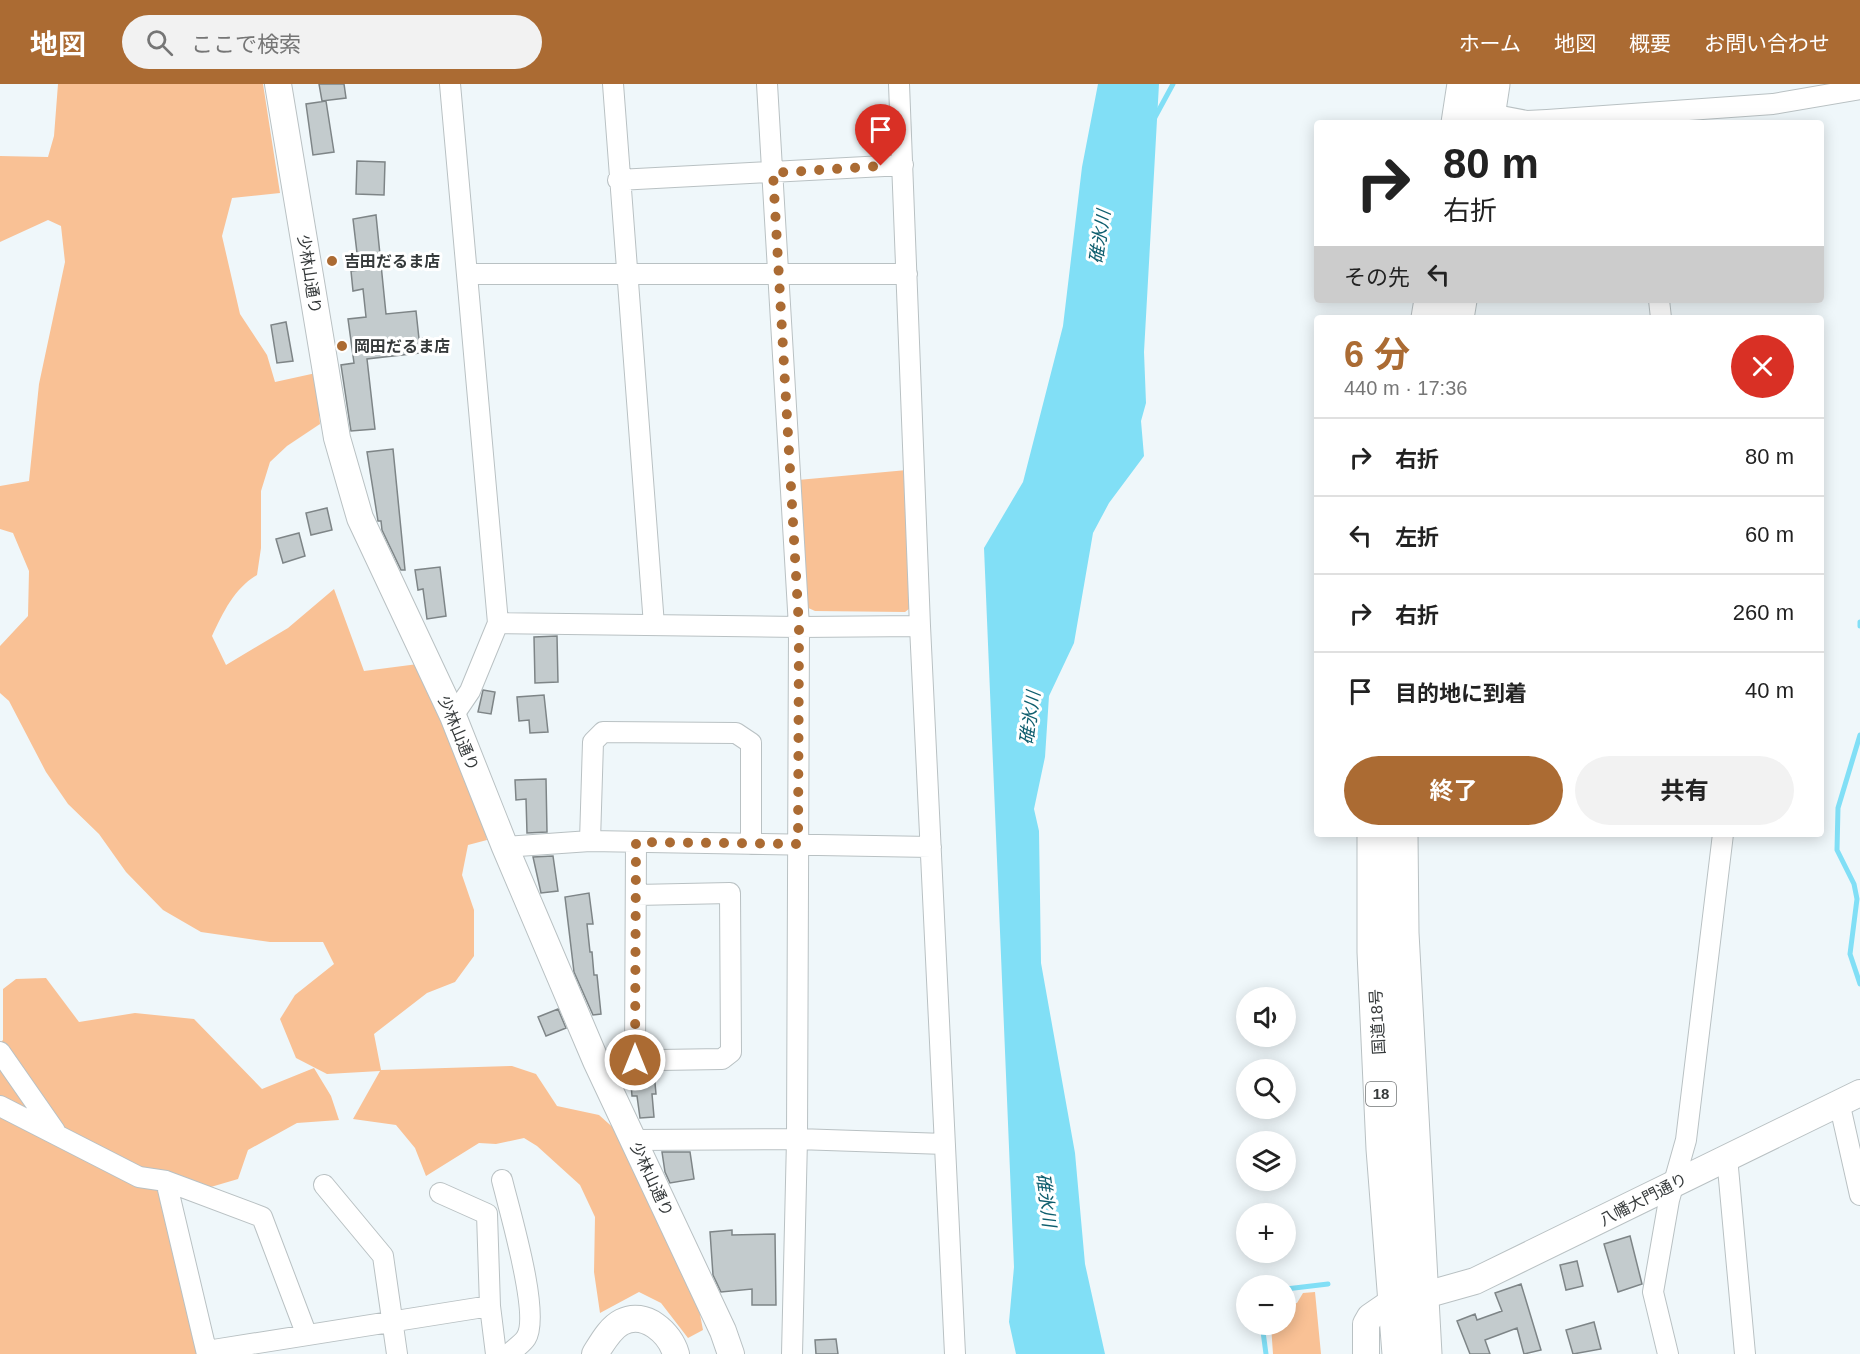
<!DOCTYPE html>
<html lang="ja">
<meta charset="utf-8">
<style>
:root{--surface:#fff;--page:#f2f2f2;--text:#222;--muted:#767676;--line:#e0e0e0;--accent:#ab6b33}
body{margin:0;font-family:Helvetica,"Noto Sans JP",sans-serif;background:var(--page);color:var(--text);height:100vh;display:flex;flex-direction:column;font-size:22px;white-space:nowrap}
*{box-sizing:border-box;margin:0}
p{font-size:20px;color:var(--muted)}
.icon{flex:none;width:33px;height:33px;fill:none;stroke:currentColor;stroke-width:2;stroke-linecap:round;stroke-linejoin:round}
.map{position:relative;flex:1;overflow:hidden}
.drawer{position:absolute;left:1314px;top:231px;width:510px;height:522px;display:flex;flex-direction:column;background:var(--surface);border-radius:6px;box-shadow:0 3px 15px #0003}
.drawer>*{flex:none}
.hud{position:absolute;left:1314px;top:36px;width:510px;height:183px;border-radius:6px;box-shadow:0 3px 15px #0003;background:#fff;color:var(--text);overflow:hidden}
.controls{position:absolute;left:1236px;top:903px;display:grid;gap:12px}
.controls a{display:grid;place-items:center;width:60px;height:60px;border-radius:50%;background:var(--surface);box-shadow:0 3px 15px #0003;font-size:30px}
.pin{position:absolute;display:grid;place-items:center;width:51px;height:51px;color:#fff;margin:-62px -26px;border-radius:50% 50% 50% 0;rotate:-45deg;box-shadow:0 0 6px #0007}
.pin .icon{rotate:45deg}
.me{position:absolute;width:66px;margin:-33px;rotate:0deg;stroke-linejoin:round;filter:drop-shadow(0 0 4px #0008)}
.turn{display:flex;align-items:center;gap:21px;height:126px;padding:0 30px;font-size:27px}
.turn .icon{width:78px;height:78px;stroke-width:2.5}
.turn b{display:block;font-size:42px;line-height:51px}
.then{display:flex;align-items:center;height:57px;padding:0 30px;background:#0003;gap:12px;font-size:22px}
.round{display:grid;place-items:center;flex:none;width:63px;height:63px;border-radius:32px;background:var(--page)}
.summary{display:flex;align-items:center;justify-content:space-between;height:102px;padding:0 30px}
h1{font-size:36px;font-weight:700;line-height:45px;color:var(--accent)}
.button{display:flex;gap:12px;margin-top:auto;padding:12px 30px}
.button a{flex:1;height:69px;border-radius:36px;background:var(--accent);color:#fff;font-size:24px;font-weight:700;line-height:69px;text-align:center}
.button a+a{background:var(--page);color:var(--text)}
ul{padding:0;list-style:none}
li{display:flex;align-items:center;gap:18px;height:78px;padding:0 30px;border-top:2px solid var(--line)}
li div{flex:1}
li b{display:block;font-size:22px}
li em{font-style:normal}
header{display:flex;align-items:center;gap:36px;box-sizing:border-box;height:84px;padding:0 30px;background:var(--accent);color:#fff}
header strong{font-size:28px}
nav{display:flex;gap:33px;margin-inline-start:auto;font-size:21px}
.search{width:420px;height:54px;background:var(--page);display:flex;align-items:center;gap:15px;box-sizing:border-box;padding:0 21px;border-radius:33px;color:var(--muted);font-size:22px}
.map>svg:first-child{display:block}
.green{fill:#f9c195}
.water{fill:#81dff6}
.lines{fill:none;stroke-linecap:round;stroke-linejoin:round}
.stream{stroke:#81dff6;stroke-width:5}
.building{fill:#c3cbcd;stroke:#7e8587;stroke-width:1.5}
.minor-casing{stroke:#b9c1c3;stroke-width:22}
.tertiary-casing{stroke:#b9c1c3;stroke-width:28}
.trunk-casing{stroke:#b9c1c3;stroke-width:35}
.minor{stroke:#fff;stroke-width:20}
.tertiary{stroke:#fff;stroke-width:26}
.trunk{stroke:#fff;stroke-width:33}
.route{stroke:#ab6b33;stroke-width:10;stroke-dasharray:0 18}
.poi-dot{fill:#ab6b33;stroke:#fff;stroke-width:2}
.labels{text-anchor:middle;stroke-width:6;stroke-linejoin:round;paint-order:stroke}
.shield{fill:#fff;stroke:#727576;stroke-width:1.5}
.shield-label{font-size:15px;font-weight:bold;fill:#363a3b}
.poi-label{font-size:16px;font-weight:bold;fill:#363a3b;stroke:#fff;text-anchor:start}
.street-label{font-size:16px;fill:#363a3b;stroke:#fff}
.water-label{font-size:18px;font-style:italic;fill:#0e5e6e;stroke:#fff}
</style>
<header>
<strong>地図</strong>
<div class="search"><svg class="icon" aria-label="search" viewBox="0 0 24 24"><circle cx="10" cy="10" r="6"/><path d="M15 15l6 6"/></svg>ここで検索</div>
<nav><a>ホーム</a><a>地図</a><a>概要</a><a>お問い合わせ</a></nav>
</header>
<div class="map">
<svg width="1860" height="1270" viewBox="0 0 1860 1270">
<rect width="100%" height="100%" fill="#eff7fa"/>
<path class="green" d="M 58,0 L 263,0 L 280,109 L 232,114 L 222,152 L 240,230 L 267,271 L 275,298 L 316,289 L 320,340 L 287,362 L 270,378 L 261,407 L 261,464 L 257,491 C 234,505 224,527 212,552 L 226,581 L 288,544 L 334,505 L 364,587 L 418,580 L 480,727 L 487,756 L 468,761 L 462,791 L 474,826 L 474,872 L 455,898 L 427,909 L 374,950 L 381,986 L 512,982 L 536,990 L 557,1022 L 599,1031 L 618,1048 L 698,1220 L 703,1246 L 688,1254 L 661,1219 L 639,1208 L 600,1229 L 594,1188 L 595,1133 L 580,1101 L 537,1062 L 524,1054 L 496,1060 L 479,1059 L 426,1092 L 415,1064 L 396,1041 L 353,1035 L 380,987 L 327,990 L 296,974 L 280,935 L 295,911 L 334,880 L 323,858 L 270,858 L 201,848 L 163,826 L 126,788 L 99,750 L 68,720 L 46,688 L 9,617 L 0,609 L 0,562 L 28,532 L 29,487 L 13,449 L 0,445 L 0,402 L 29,397 L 39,300 L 65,178 L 61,142 L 48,136 L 0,158 L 0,72 L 48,73 L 54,52 Z
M 907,386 L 914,521 L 905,528 L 815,527 L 804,522 L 798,396 Z
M 46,894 L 79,938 L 135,929 L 194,935 L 262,1005 L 314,984 L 331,1012 L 339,1036 L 297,1039 L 248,1066 L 238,1095 L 204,1105 L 158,1085 L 199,1270 L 0,1270 L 0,959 L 3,956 L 3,905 L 16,895 Z
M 1315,1208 L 1321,1270 L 1273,1270 L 1271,1241 L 1286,1240 L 1286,1221 L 1297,1219 L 1303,1209 Z"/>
<path class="water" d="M 1098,0 L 1159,0 L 1144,268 L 1146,319 L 1141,337 L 1144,372 L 1109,419 L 1093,449 L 1074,559 L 1049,612 L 1045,673 L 1034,725 L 1039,747 L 1041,879 L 1075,1069 L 1085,1180 L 1105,1270 L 1016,1270 L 1009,1238 L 1014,1183 L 984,464 L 1023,398 L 1063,242 L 1082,83 Z"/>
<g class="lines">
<path class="stream" d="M 1154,35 L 1173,0
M 1860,538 L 1860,542
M 1860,651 L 1838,724 L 1837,766 L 1854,800 L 1857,815 L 1850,870 L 1860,900
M 1286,1205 L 1328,1200
M 1262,1240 L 1266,1270"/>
</g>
<path class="building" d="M 319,0 L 344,0 L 346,14 L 322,17 Z
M 326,17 L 334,68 L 313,71 L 306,20 Z
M 357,77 L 385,78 L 384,111 L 356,110 Z
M 376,131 L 386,230 L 416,227 L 419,255 L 426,254 L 428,268 L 367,275 L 375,345 L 351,347 L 341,281 L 354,279 L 348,235 L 366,233 L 363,205 L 353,207 L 351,187 L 359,186 L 353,135 Z
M 286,238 L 293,277 L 277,279 L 271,241 Z
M 393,365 L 405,486 L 401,486 L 382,446 L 381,437 L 378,437 L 367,368 Z
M 327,424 L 332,446 L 311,451 L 306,429 Z
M 299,449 L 305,472 L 283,479 L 276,455 Z
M 440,483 L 446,532 L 427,535 L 423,505 L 418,506 L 415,486 Z
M 557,552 L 558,598 L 535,599 L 534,553 Z
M 483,606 L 495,608 L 491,630 L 478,628 Z
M 544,611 L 548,648 L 530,649 L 529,636 L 519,637 L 517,613 Z
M 546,695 L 547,748 L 527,749 L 526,715 L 516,716 L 515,696 Z
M 553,772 L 558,807 L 541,809 L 533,773 Z
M 589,809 L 593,840 L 587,840 L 590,868 L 592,868 L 594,891 L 597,891 L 601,930 L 593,931 L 574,888 L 565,813 Z
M 558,925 L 566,944 L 546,952 L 538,933 Z
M 630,988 L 654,988 L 656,1010 L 652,1010 L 654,1033 L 640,1034 L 637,1012 L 632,1012 Z
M 662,1068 L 690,1068 L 694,1095 L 670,1099 L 665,1088 Z
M 732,1146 L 732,1151 L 775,1150 L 776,1221 L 752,1221 L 752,1205 L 721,1208 L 713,1191 L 710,1148 Z
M 1630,1152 L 1642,1200 L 1618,1208 L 1604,1160 Z
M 1577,1177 L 1583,1202 L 1566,1206 L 1560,1181 Z
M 1521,1200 L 1541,1266 L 1524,1270 L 1517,1244 L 1485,1256 L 1490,1270 L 1470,1270 L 1457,1237 L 1475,1230 L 1477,1236 L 1502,1227 L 1495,1209 Z
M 1594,1238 L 1601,1265 L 1573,1270 L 1566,1246 Z
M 836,1255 L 838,1270 L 816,1270 L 815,1256 Z"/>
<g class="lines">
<g class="minor-casing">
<path id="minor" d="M 450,0 L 498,539 L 470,607 L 453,632
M 613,0 L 654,541
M 767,0 L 799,543 L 797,1055 L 792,1270
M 899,0 L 920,542 L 955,1270
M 1480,28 L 1527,37 L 1547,36 L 1773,20 L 1860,5
M 618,96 L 903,81
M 468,190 L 907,190
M 1659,216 L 1661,234
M 498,539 L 799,543 L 920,542
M 590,757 L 593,658 L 603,648 L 736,649 L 751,659 L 751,760
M 505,763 L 590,757 L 931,763
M 0,968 L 55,1047
M 635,976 L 636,758
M 596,977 L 722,975 L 731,968 L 730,809 L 636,811
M 1836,1019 L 1842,1031 L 1860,1111
M 0,1022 L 139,1093 L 166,1097 L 262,1133 L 306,1249
M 634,1056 L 797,1055 L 945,1060
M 1727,1073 L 1745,1270
M 502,1096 C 509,1125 541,1231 526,1254 C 522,1260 514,1265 509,1270
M 166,1097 L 207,1270
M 324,1101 L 383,1172 L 397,1270
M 440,1109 L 487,1130 L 490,1222 L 496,1270
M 207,1267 L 490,1222
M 1668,1270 L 1653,1208 L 1669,1116 L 1686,1056 L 1723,750"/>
</g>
<g class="tertiary-casing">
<path id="tertiary" d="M 278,0 L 337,354 L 360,434 L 453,632 L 505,763 L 596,977 L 723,1247 L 731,1270
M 595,1270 C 602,1259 610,1244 622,1238 C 645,1226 670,1249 676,1270
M 1366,1270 L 1366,1240 L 1370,1233 L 1386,1222 L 1475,1197 L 1860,1009"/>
</g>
<g class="trunk-casing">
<path id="trunk" d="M 1458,39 L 1464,0
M 1487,39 L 1493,0
M 1428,234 L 1431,216
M 1457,234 L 1460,216
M 1374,750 L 1374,868 L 1383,1065 L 1399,1270
M 1401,750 L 1402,849 L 1425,1270"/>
</g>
<use href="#minor" class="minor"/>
<use href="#tertiary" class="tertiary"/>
<use href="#trunk" class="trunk"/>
</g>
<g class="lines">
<path class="route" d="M 635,976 L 636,758 L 798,760 L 799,543 L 773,89 L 881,82"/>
</g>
<g class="poi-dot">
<circle cx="332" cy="177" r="6"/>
<circle cx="342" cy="262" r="6"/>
</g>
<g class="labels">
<rect class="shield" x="1366" y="998" width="30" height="24" rx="4.5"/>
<g class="shield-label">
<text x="1381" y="1015">18</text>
</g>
<g class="poi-label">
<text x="344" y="183">吉田だるま店</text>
<text x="354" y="268">岡田だるま店</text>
</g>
<g class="street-label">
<text transform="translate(310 190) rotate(81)" y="6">少林山通り</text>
<text transform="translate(459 649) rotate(67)" y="6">少林山通り</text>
<text transform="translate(1377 938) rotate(-93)" y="6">国道18号</text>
<text transform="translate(652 1095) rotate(65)" y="6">少林山通り</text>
<text transform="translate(1643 1115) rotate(-27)" y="6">八幡大門通り</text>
</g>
<g class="water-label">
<text transform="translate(1100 153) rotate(-81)" y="6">碓氷川</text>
<text transform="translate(1030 634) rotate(-82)" y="6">碓氷川</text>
<text transform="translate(1046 1116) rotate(83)" y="6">碓氷川</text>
</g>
</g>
</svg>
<div class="controls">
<a><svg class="icon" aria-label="sound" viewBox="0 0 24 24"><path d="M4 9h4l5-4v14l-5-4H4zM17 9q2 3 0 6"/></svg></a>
<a><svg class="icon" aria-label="search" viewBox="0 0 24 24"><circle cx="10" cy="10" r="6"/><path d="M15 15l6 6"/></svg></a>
<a><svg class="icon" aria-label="layers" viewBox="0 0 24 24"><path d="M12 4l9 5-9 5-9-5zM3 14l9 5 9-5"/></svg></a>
<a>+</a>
<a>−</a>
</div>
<div class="pin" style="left:881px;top:82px;background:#d93025"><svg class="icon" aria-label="arrive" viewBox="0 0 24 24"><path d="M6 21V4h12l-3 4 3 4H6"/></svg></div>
<svg class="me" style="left:635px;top:976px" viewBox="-20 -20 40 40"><circle r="17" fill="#ab6b33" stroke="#fff" stroke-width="3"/><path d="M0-11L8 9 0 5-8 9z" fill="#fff"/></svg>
<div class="hud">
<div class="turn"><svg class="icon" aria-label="right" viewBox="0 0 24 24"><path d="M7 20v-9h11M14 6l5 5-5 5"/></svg><div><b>80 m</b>右折</div></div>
<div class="then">その先<svg class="icon" aria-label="left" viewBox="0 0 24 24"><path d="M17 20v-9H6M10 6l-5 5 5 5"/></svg></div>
</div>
<section class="drawer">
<div class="summary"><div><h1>6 分</h1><p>440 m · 17:36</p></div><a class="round" style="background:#d93025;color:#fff"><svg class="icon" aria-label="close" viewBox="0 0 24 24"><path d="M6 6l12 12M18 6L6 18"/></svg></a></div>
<ul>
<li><svg class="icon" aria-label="right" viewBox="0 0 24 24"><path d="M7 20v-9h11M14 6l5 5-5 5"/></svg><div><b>右折</b></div><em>80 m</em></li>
<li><svg class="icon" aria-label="left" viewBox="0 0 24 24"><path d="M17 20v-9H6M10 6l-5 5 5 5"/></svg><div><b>左折</b></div><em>60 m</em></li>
<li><svg class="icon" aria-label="right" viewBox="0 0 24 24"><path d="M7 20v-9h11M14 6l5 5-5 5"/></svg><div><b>右折</b></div><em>260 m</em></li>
<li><svg class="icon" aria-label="arrive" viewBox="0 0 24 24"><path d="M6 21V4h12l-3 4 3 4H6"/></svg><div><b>目的地に到着</b></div><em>40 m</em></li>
</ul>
<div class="button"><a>終了</a><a>共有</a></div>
</section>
</div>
